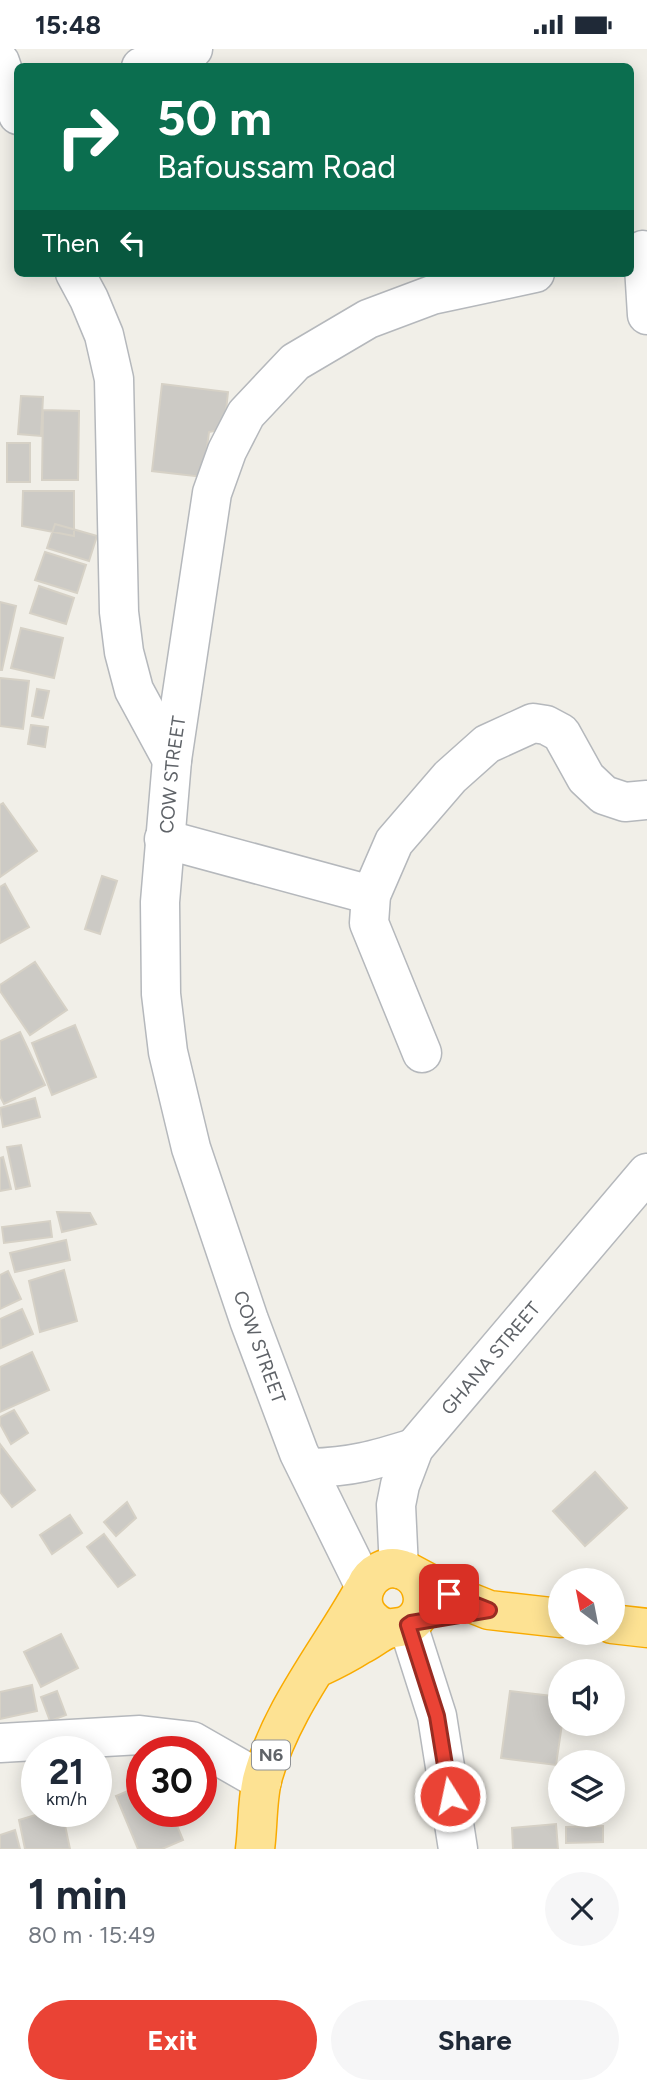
<!DOCTYPE html>
<meta charset="utf-8">
<style>
:root{--surface:#fff;--page:#f6f6f7;--text:#1f2937;--muted:#747a83;--accent:#ea4335}
body{margin:0;font-family:Figtree,sans-serif;background:var(--page);color:var(--text);height:100vh;display:flex;flex-direction:column;font-size:26px;white-space:nowrap}
*{box-sizing:border-box;margin:0}
p{font-size:23px;color:var(--muted)}
.icon{flex:none;width:38px;height:38px;fill:none;stroke:currentColor;stroke-width:2;stroke-linecap:round;stroke-linejoin:round}
.map{position:relative;height:1800px;overflow:hidden}
.sheet{display:flex;flex-direction:column;background:var(--surface);flex:1}
.sheet>*{flex:none}
.top-card{position:absolute;left:14px;top:14px;width:620px;height:214px;border-radius:10px;box-shadow:0 4px 18px #0003;background:#0b6e4f;color:#fff;overflow:hidden}
.needle{width:46px;rotate:328deg}
.tools{position:absolute;left:548px;top:1519px;display:grid;gap:14px}
.tools a{display:grid;place-items:center;width:77px;height:77px;border-radius:50%;background:var(--surface);box-shadow:0 4px 18px #0003;font-size:35px}
.speed{position:absolute;left:21px;top:1687px;display:flex;gap:14px;font-size:35px;font-weight:700;text-align:center}
.speed>*{display:grid;place-content:center;width:91px;height:91px;border-radius:50%;background:var(--surface);box-shadow:0 4px 18px #0003;line-height:1}
.speed small{font-size:18px;font-weight:400}
.speed .limit{border:10px solid #d22;background:#fff;color:#111}
.pin{position:absolute;display:grid;place-items:center;width:60px;height:60px;color:#fff;margin:-30px;border-radius:14px;box-shadow:0 4px 10px #0006}
.me{position:absolute;width:77px;margin:-38px;rotate:350deg;stroke-linejoin:round;filter:drop-shadow(0 0 5px #0008)}
.turn{display:flex;align-items:center;gap:24px;height:147px;padding:0 28px;font-size:32px}
.turn .icon{width:91px;height:91px;stroke-width:2.5}
.turn b{display:block;font-size:49px;line-height:60px}
.then{display:flex;align-items:center;height:66px;padding:0 28px;background:#0003;gap:14px;font-size:26px}
.round{display:grid;place-items:center;flex:none;width:74px;height:74px;border-radius:37px;background:var(--page)}
.headline{display:flex;align-items:center;justify-content:space-between;height:119px;padding:0 28px}
h1{font-size:42px;font-weight:700;line-height:52px}
.action{display:flex;gap:14px;margin-top:auto;padding:14px 28px}
.action a{flex:1;height:80px;border-radius:42px;background:var(--accent);color:#fff;font-size:28px;font-weight:700;line-height:80px;text-align:center}
.action a+a{background:var(--page);color:var(--text)}
.status{display:flex;justify-content:space-between;align-items:center;height:49px;padding:0 35px;background:var(--surface);direction:ltr}
.status svg{height:19px;fill:currentColor}
.map>svg:first-child{display:block}
.building{fill:#cccac5;stroke:#d6d1c6;stroke-width:2}
.lines{fill:none;stroke-linecap:round;stroke-linejoin:round}
.minor-casing{stroke:#b5b8bc;stroke-width:41}
.highway-casing{stroke:#f9ab00;stroke-width:41}
.minor{stroke:#fff;stroke-width:38}
.highway{stroke:#fde293;stroke-width:38}
.route-casing{stroke:#982c22;stroke-width:18}
.route{stroke:#ea4335;stroke-width:12}
.labels{text-anchor:middle;stroke-width:7;stroke-linejoin:round;paint-order:stroke}
.shield{fill:#fff;stroke:#8f9295;stroke-width:2}
.shield-label{font-size:18px;font-weight:bold;fill:#5f6368}
.street-label{font-size:19px;fill:#5f6368;stroke:#fff}
</style>
<div class="status"><b>15:48</b><svg viewBox="0 0 49 12"><path d="M0 12V9h3v3zM5 12V6h3v6zM10 12V3h3v9zM15 12V0h3v12zM26 1h20v11H26zM47 4h2v5h-2z"/></svg></div>
<div class="map">
<svg width="647" height="1800" viewBox="0 0 647 1800">
<rect width="100%" height="100%" fill="#f1efe8"/>
<path class="building" d="M 162,335 L 228,343 L 224,380 L 209,383 L 203,428 L 152,422 Z
M 21,347 L 43,348 L 41,387 L 18,385 Z
M 43,361 L 79,362 L 78,431 L 42,431 Z
M 7,394 L 30,394 L 30,433 L 7,433 Z
M 23,442 L 74,442 L 74,487 L 22,477 Z
M 55,475 L 97,487 L 89,512 L 47,499 Z
M 45,503 L 86,516 L 77,544 L 35,531 Z
M 39,537 L 74,549 L 66,575 L 30,564 Z
M 0,553 L 16,557 L 2,621 L 0,621 Z
M 21,579 L 63,589 L 54,629 L 11,619 Z
M 0,629 L 29,632 L 23,680 L 0,677 Z
M 37,640 L 49,642 L 43,669 L 32,667 Z
M 31,676 L 48,678 L 45,698 L 28,695 Z
M 3,754 L 37,802 L 0,828 L 0,756 Z
M 102,827 L 117,832 L 100,885 L 85,880 Z
M 5,835 L 29,878 L 0,894 L 0,838 Z
M 35,913 L 67,961 L 30,986 L 0,942 L 0,936 Z
M 75,976 L 96,1028 L 52,1046 L 32,994 Z
M 20,983 L 45,1036 L 4,1055 L 0,1047 L 0,992 Z
M 35,1049 L 40,1068 L 3,1078 L 0,1059 Z
M 21,1096 L 30,1137 L 16,1140 L 7,1098 Z
M 3,1108 L 11,1140 L 0,1142 L 0,1109 Z
M 57,1163 L 90,1164 L 96,1175 L 62,1183 Z
M 50,1172 L 52,1188 L 4,1194 L 2,1178 Z
M 66,1191 L 70,1211 L 15,1223 L 10,1204 Z
M 64,1221 L 77,1272 L 40,1283 L 29,1232 Z
M 8,1222 L 21,1250 L 0,1260 L 0,1226 Z
M 22,1260 L 33,1285 L 1,1299 L 0,1270 Z
M 32,1303 L 49,1341 L 0,1363 L 0,1318 Z
M 14,1361 L 28,1384 L 11,1395 L 0,1375 L 0,1368 Z
M 0,1395 L 35,1441 L 12,1458 L 0,1443 Z
M 595,1423 L 627,1459 L 585,1497 L 553,1462 Z
M 127,1453 L 136,1469 L 116,1487 L 104,1473 Z
M 70,1466 L 82,1484 L 52,1505 L 40,1486 Z
M 104,1485 L 135,1526 L 118,1538 L 87,1498 Z
M 61,1585 L 78,1619 L 41,1638 L 24,1603 Z
M 32,1636 L 37,1662 L 0,1670 L 0,1643 Z
M 57,1642 L 66,1666 L 50,1672 L 41,1648 Z
M 510,1642 L 560,1648 L 560,1675 L 562,1675 L 556,1716 L 501,1709 Z
M 142,1736 L 142,1762 L 171,1762 L 183,1791 L 162,1800 L 138,1800 L 116,1747 Z
M 49,1762 L 62,1762 L 70,1800 L 25,1800 L 19,1771 Z
M 556,1775 L 558,1800 L 513,1800 L 512,1779 Z
M 603,1777 L 603,1793 L 566,1794 L 566,1778 Z
M 15,1781 L 20,1800 L 0,1800 L 0,1786 Z"/>
<g class="lines">
<g class="minor-casing">
<g id="minor">
<path d="M 0,13 L 18,66"/>
<path d="M 141,18 L 193,0"/>
<path d="M 643,201 L 647,266"/>
<path d="M 75,224 L 89,250 L 104,286 L 114,330 L 119,563 L 124,603 L 134,641 L 172,711"/>
<path d="M 164,790 L 371,846"/>
<path d="M 422,1004 L 369,874 L 371,846 L 394,793 L 450,728 L 487,695 L 533,674 L 546,676 L 561,684 L 586,729 L 604,746 L 625,753 L 647,751"/>
<path d="M 310,1419 C 352,1418 375,1411 414,1399"/>
<path id="s1" d="M 399,1520 L 396,1456 L 400,1436 L 414,1399 L 647,1124"/>
<path id="s2" d="M 365,1538 L 299,1404 L 249,1271 L 191,1099 L 168,1003 L 161,945 L 160,853 L 172,711 L 212,444 L 227,402 L 246,365 L 295,313 L 368,270 L 432,246 L 535,224"/>
<path d="M 408,1576 L 437,1667 L 458,1800"/>
<path d="M 0,1694 L 140,1686 L 192,1692 L 262,1732"/>
</g>
</g>
<g class="highway-casing">
<path id="highway" d="M 406,1522 L 449,1545 L 489,1561 L 560,1569
M 612,1575 L 647,1579
M 317,1619 C 332,1612 346,1605 360,1596 C 369,1592 379,1583 388,1580 C 396,1578 402,1579 409,1575 C 430,1562 426,1532 405,1522 C 369,1506 340,1564 388,1580
M 255,1800 C 258,1778 257,1752 262,1731 C 280,1662 329,1603 363,1542"/>
</g>
<use href="#minor" class="minor"/>
<use href="#highway" class="highway"/>
</g>
<g class="lines">
<g class="route-casing">
<path id="route" d="M 449,1545 L 489,1561 L 411,1574 L 408,1576 L 437,1667 L 450,1747"/>
</g>
<use href="#route" class="route"/>
</g>
<g class="labels">
<rect class="shield" x="252" y="1691.5" width="38" height="29" rx="5"/>
<g class="shield-label">
<text x="271" y="1712">N6</text>
</g>
<g class="street-label">
<text dy="7" stroke="none"><textPath href="#s2" startOffset="850">COW STREET</textPath></text>
<text transform="translate(260 1298) rotate(70)" y="7">COW STREET</text>
<text dy="7" stroke="none"><textPath href="#s1" startOffset="242">GHANA STREET</textPath></text>
</g>
</g>
</svg>
<div class="tools">
<a><svg class="needle" viewBox="-14 -14 28 28"><path d="M0-13l5 13h-10z" fill="#e53935"/><path d="M0 13l5-13h-10z" fill="#747a83"/></svg></a>
<a><svg class="icon" aria-label="sound" viewBox="0 0 24 24"><path d="M4 9h4l5-4v14l-5-4H4zM17 9q2 3 0 6"/></svg></a>
<a><svg class="icon" aria-label="layers" viewBox="0 0 24 24"><path d="M12 4l9 5-9 5-9-5zM3 14l9 5 9-5"/></svg></a>
</div>
<div class="speed"><div>21<small>km/h</small></div><div class="limit">30</div></div>
<div class="pin" style="left:449px;top:1545px;background:#d93025"><svg class="icon" aria-label="arrive" viewBox="0 0 24 24"><path d="M6 21V4h12l-3 4 3 4H6"/></svg></div>
<svg class="me" style="left:450px;top:1747px" viewBox="-20 -20 40 40"><circle r="17" fill="#ea4335" stroke="#fff" stroke-width="3"/><path d="M0-11L8 9 0 5-8 9z" fill="#fff"/></svg>
<div class="top-card">
<div class="turn"><svg class="icon" aria-label="right" viewBox="0 0 24 24"><path d="M7 20v-9h11M14 6l5 5-5 5"/></svg><div><b>50 m</b>Bafoussam Road</div></div>
<div class="then">Then<svg class="icon" aria-label="left" viewBox="0 0 24 24"><path d="M17 20v-9H6M10 6l-5 5 5 5"/></svg></div>
</div>
</div>
<section class="sheet">
<div class="headline"><div><h1>1 min</h1><p>80 m · 15:49</p></div><a class="round"><svg class="icon" aria-label="close" viewBox="0 0 24 24"><path d="M6 6l12 12M18 6L6 18"/></svg></a></div>
<div class="action"><a>Exit</a><a>Share</a></div>
</section>
